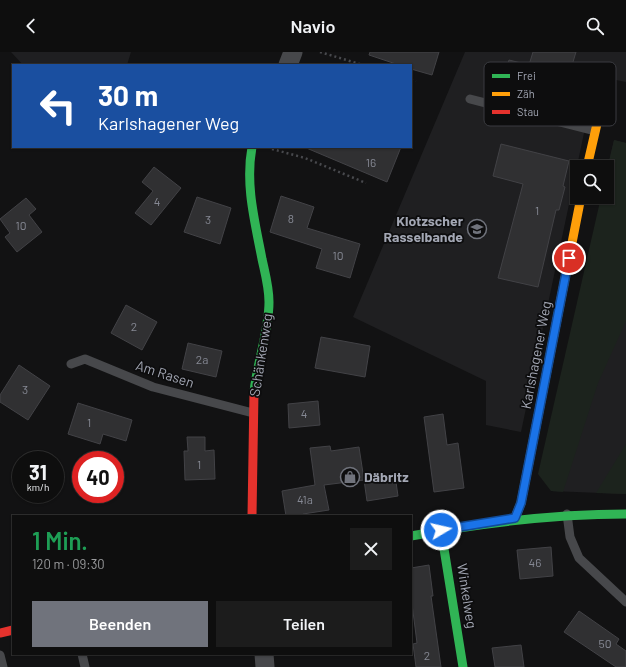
<!DOCTYPE html>
<html lang="de">
<meta charset="utf-8">
<style>
:root{--surface:#0e0e0e;--page:#1c1c1c;--text:#f1f3f6;--muted:#9b9c9e;--line:#2e2e2e;--accent:#70737c}
body{margin:0;font-family:Barlow,sans-serif;background:var(--page);color:var(--text);height:100vh;display:flex;flex-direction:column;font-size:15px;white-space:nowrap}
*{box-sizing:border-box;margin:0}
p{font-size:13px;color:var(--muted)}
.icon{flex:none;width:22px;height:22px;fill:none;stroke:currentColor;stroke-width:2;stroke-linecap:round;stroke-linejoin:round}
.map{position:relative;flex:1;overflow:hidden}
.panel{position:absolute;left:12px;top:463px;width:400px;height:140px;display:flex;flex-direction:column;background:var(--surface);border-radius:0px;box-shadow:0 1px 3px #0004,0 0 0 1px var(--line)}
.panel>*{flex:none}
.hud{position:absolute;left:12px;top:12px;width:400px;height:84px;border-radius:0px;box-shadow:0 1px 3px #0004,0 0 0 1px var(--line);background:#1a4fa0;color:#fff;overflow:hidden}
.fabs{position:absolute;left:570px;top:108px;display:grid;gap:8px}
.fabs a{display:grid;place-items:center;width:44px;height:44px;border-radius:0px;background:var(--surface);box-shadow:0 1px 3px #0004,0 0 0 1px var(--line);font-size:20px}
.speed{position:absolute;left:12px;top:399px;display:flex;gap:8px;font-size:20px;font-weight:700;text-align:center}
.speed>*{display:grid;place-content:center;width:52px;height:52px;border-radius:50%;background:var(--surface);box-shadow:0 1px 3px #0004,0 0 0 1px var(--line);line-height:1}
.speed small{font-size:10px;font-weight:400}
.speed .limit{border:6px solid #d22;background:#fff;color:#111}
.pin{position:absolute;display:grid;place-items:center;width:34px;height:34px;color:#fff;margin:-17px;border:2px solid #fff;border-radius:50%;box-shadow:0 1px 4px #0007}
.me{position:absolute;width:44px;margin:-22px;rotate:81deg;stroke-linejoin:round;filter:drop-shadow(0 0 3px #0008)}
.turn{display:flex;align-items:center;gap:14px;height:84px;padding:0 20px;font-size:18px}
.turn .icon{width:52px;height:52px;stroke-width:2.5}
.turn b{display:block;font-size:28px;line-height:34px}
.round{display:grid;place-items:center;flex:none;width:42px;height:42px;border-radius:0px;background:var(--page)}
.overview{display:flex;align-items:center;justify-content:space-between;height:68px;padding:0 20px}
h1{font-size:24px;font-weight:600;line-height:30px;color:#1e9e55}
.button{display:flex;gap:8px;margin-top:auto;padding:8px 20px}
.button a{flex:1;height:46px;border-radius:0px;background:var(--accent);color:#fff;font-size:16px;font-weight:600;line-height:46px;text-align:center}
.button a+a{background:var(--page);color:var(--text)}
header{display:flex;justify-content:space-between;align-items:center;height:52px;padding:0 20px;background:var(--surface);font-size:18px;font-weight:600}
.map>svg:first-child{display:block}
.built{fill:#1f1f21}
.green{fill:#1c231d}
.building{fill:#303032;stroke:#424246}
.lines{fill:none;stroke-linecap:round;stroke-linejoin:round}
.path{stroke:#48494d;stroke-width:2.5;stroke-dasharray:2 3;stroke-linecap:butt}
.lane{stroke:#47484b;stroke-width:9}
.street{stroke:#47484b;stroke-width:19}
.fast{stroke:#30b455;stroke-width:9}
.slow{stroke:#ff9f0a;stroke-width:9}
.jam{stroke:#e5322d;stroke-width:9}
.route-casing{stroke:#114b97;stroke-width:10}
.route{stroke:#1a73e8;stroke-width:7}
.labels{text-anchor:middle;stroke-width:3.5;stroke-linejoin:round;paint-order:stroke}
.number-label{font-size:12px;fill:#868994}
.poi-label{font-size:14px;font-weight:bold;fill:#a3a7b4;stroke:#0d0d0e;text-anchor:end}
.street-label{font-size:14px;fill:#a3a7b4;stroke:#0d0d0e}
.key{fill:#0d0d0e;stroke:#3a3b40;stroke-width:1}
.key-label{font-size:11px;fill:#a3a7b4}
</style>
<header><svg class="icon" aria-label="back" viewBox="0 0 24 24"><path d="M15 5l-7 7 7 7"/></svg>Navio<svg class="icon" aria-label="search" viewBox="0 0 24 24"><circle cx="10" cy="10" r="6"/><path d="M15 15l6 6"/></svg></header>
<div class="map">
<svg width="626" height="615" viewBox="0 0 626 615">
<rect width="100%" height="100%" fill="#121213"/>
<path class="built" d="M 11,0 L 131,0 L 127,13 L 23,13 Z
M 465,0 L 626,0 L 626,30 L 596,24 L 521,380 L 486,373 L 486,329 L 353,265 Z
M 614,88 L 626,91 L 626,442 L 551,439 L 601,145 L 607,145 L 607,118 Z"/>
<path class="green" d="M 614,88 L 626,91 L 626,269 L 598,331 L 563,440 L 551,439 L 538,422 L 601,145 L 607,145 L 607,118 Z
M 626,392 L 626,442 L 596,441 Z"/>
<path class="building" d="M 370,0 L 439,0 L 432,23 L 411,17 L 411,13 L 399,13 L 369,3 Z
M 533,0 L 576,0 L 569,23 L 543,17 L 535,50 L 513,44 L 516,31 L 503,27 L 509,8 L 529,13 Z
M 501,92 L 569,109 L 563,134 L 565,135 L 559,158 L 556,158 L 538,235 L 498,226 L 523,132 L 493,124 Z
M 304,95 L 401,95 L 387,130 Z
M 154,115 L 181,136 L 151,173 L 135,161 L 153,139 L 142,130 Z
M 281,144 L 314,155 L 307,176 L 360,192 L 350,226 L 316,216 L 322,197 L 270,180 Z
M 197,145 L 231,156 L 220,192 L 184,180 Z
M 26,146 L 36,157 L 29,163 L 42,180 L 17,200 L 5,185 L 10,181 L 0,167 Z
M 126,253 L 157,270 L 142,298 L 111,281 Z
M 321,285 L 370,294 L 365,325 L 315,316 Z
M 188,291 L 222,299 L 216,325 L 182,317 Z
M 19,313 L 50,334 L 28,368 L 0,350 L 0,343 Z
M 318,349 L 320,373 L 289,376 L 288,352 Z
M 78,351 L 132,368 L 126,389 L 103,382 L 100,392 L 68,382 Z
M 443,362 L 447,393 L 458,391 L 464,436 L 434,440 L 424,365 Z
M 187,385 L 205,385 L 205,399 L 214,398 L 215,427 L 185,428 L 184,399 L 188,399 Z
M 330,394 L 331,399 L 359,395 L 364,428 L 324,433 L 329,458 L 303,462 L 303,464 L 286,464 L 282,439 L 315,433 L 310,396 Z
M 395,423 L 398,444 L 367,449 L 364,428 Z
M 551,495 L 553,524 L 520,527 L 517,498 Z
M 429,513 L 433,544 L 431,544 L 441,615 L 416,615 L 413,592 L 417,591 L 411,544 L 411,516 Z
M 579,559 L 619,587 L 616,592 L 626,599 L 626,615 L 616,615 L 564,580 Z
M 521,593 L 524,615 L 495,615 L 492,596 Z"/>
<g class="lines">
<path class="path" d="M 320,0 L 363,13
M 411,28 L 416,29
M 272,97 L 305,106 L 366,131"/>
<path class="lane" d="M 470,47 L 595,79
M 71,312 L 85,307 L 153,335 L 253,361
M 567,462 L 570,485 L 579,506 L 626,550
M 82,602 L 85,615
M 0,603 L 3,615"/>
<path class="street" d="M 288,13 L 293,0
M 264,602 L 265,615"/>
<path class="fast" d="M 252,95 C 245,133 255,170 262,207 C 265,221 269,235 269,250 C 269,280 257,310 254,340
M 441,478 L 463,615
M 411,484 C 482,471 553,462 626,462"/>
<path class="slow" d="M 587,115 L 606,33
M 515,466 L 521,451 L 581,145"/>
<path class="jam" d="M 252,464 L 254,340
M 0,581 L 13,578"/>
</g>
<g class="lines">
<g class="route-casing">
<path id="route" d="M 441,478 L 515,466 L 521,451 L 569,206"/>
</g>
<use href="#route" class="route"/>
</g>
<defs>
<g id="school-ring" transform="scale(1)"><circle r="9.5" fill="#0d0d0e" stroke="#70737c" stroke-width="1.5"/><path d="M0-5L7-2L0 1L-7-2ZM-4 1L0 2.5L4 1V4Q0 6-4 4Z" fill="#70737c"/></g>
<g id="shop-ring" transform="scale(1)"><circle r="9.5" fill="#0d0d0e" stroke="#70737c" stroke-width="1.5"/><path d="M-5-2.5h2.3a2.7 3.5 0 0 1 5.4 0H5L5.5 6h-11ZM-1.5-2.5h3a1.5 2.3 0 0 0-3 0Z" fill="#70737c"/></g>
</defs>
<g fill-rule="evenodd">
<use href="#school-ring" x="477" y="177"/>
<use href="#shop-ring" x="350" y="425"/>
</g>
<g class="labels">
<g class="number-label">
<text x="371" y="115">16</text>
<text x="157" y="154">4</text>
<text x="537" y="163">1</text>
<text x="291" y="171">8</text>
<text x="208" y="172">3</text>
<text x="21" y="178">10</text>
<text x="338" y="208">10</text>
<text x="134" y="279">2</text>
<text x="202" y="312">2a</text>
<text x="25" y="342">3</text>
<text x="304" y="366">4</text>
<text x="89" y="375">1</text>
<text x="199" y="417">1</text>
<text x="305" y="452">41a</text>
<text x="535" y="515">46</text>
<text x="605" y="596">50</text>
<text x="427" y="608">2</text>
</g>
<g class="poi-label">
<text x="463" y="174">Klotzscher<tspan x="463" dy="16">Rasselbande</tspan></text>
<text x="364" y="430" text-anchor="start">Däbritz</text>
</g>
<g class="street-label">
<text transform="translate(261 303) rotate(-81)" y="5">Schänkenweg</text>
<text transform="translate(536 303) rotate(-79)" y="5">Karlshagener Weg</text>
<text transform="translate(165 322) rotate(18)" y="5">Am Rasen</text>
<text transform="translate(467 544) rotate(81)" y="5">Winkelweg</text>
</g>
</g>
<rect x="484" y="10" width="132" height="64" rx="6" class="key"/>
<rect x="492" y="22" width="18" height="4" fill="#30b455"/>
<rect x="492" y="40" width="18" height="4" fill="#ff9f0a"/>
<rect x="492" y="58" width="18" height="4" fill="#e5322d"/>
<g class="key-label">
<text x="517" y="28">Frei</text>
<text x="517" y="46">Zäh</text>
<text x="517" y="64">Stau</text>
</g>
</svg>
<div class="fabs">
<a><svg class="icon" aria-label="search" viewBox="0 0 24 24"><circle cx="10" cy="10" r="6"/><path d="M15 15l6 6"/></svg></a>
</div>
<div class="speed"><div>31<small>km/h</small></div><div class="limit">40</div></div>
<div class="pin" style="left:569px;top:206px;background:#d93025"><svg class="icon" aria-label="arrive" viewBox="0 0 24 24"><path d="M6 21V4h12l-3 4 3 4H6"/></svg></div>
<svg class="me" style="left:441px;top:478px" viewBox="-20 -20 40 40"><circle r="17" fill="#1a73e8" stroke="#fff" stroke-width="3"/><path d="M0-11L8 9 0 5-8 9z" fill="#fff"/></svg>
<div class="hud">
<div class="turn"><svg class="icon" aria-label="left" viewBox="0 0 24 24"><path d="M17 20v-9H6M10 6l-5 5 5 5"/></svg><div><b>30 m</b>Karlshagener Weg</div></div>
</div>
<section class="panel">
<div class="overview"><div><h1>1 Min.</h1><p>120 m · 09:30</p></div><a class="round"><svg class="icon" aria-label="close" viewBox="0 0 24 24"><path d="M6 6l12 12M18 6L6 18"/></svg></a></div>
<div class="button"><a>Beenden</a><a>Teilen</a></div>
</section>
</div>
